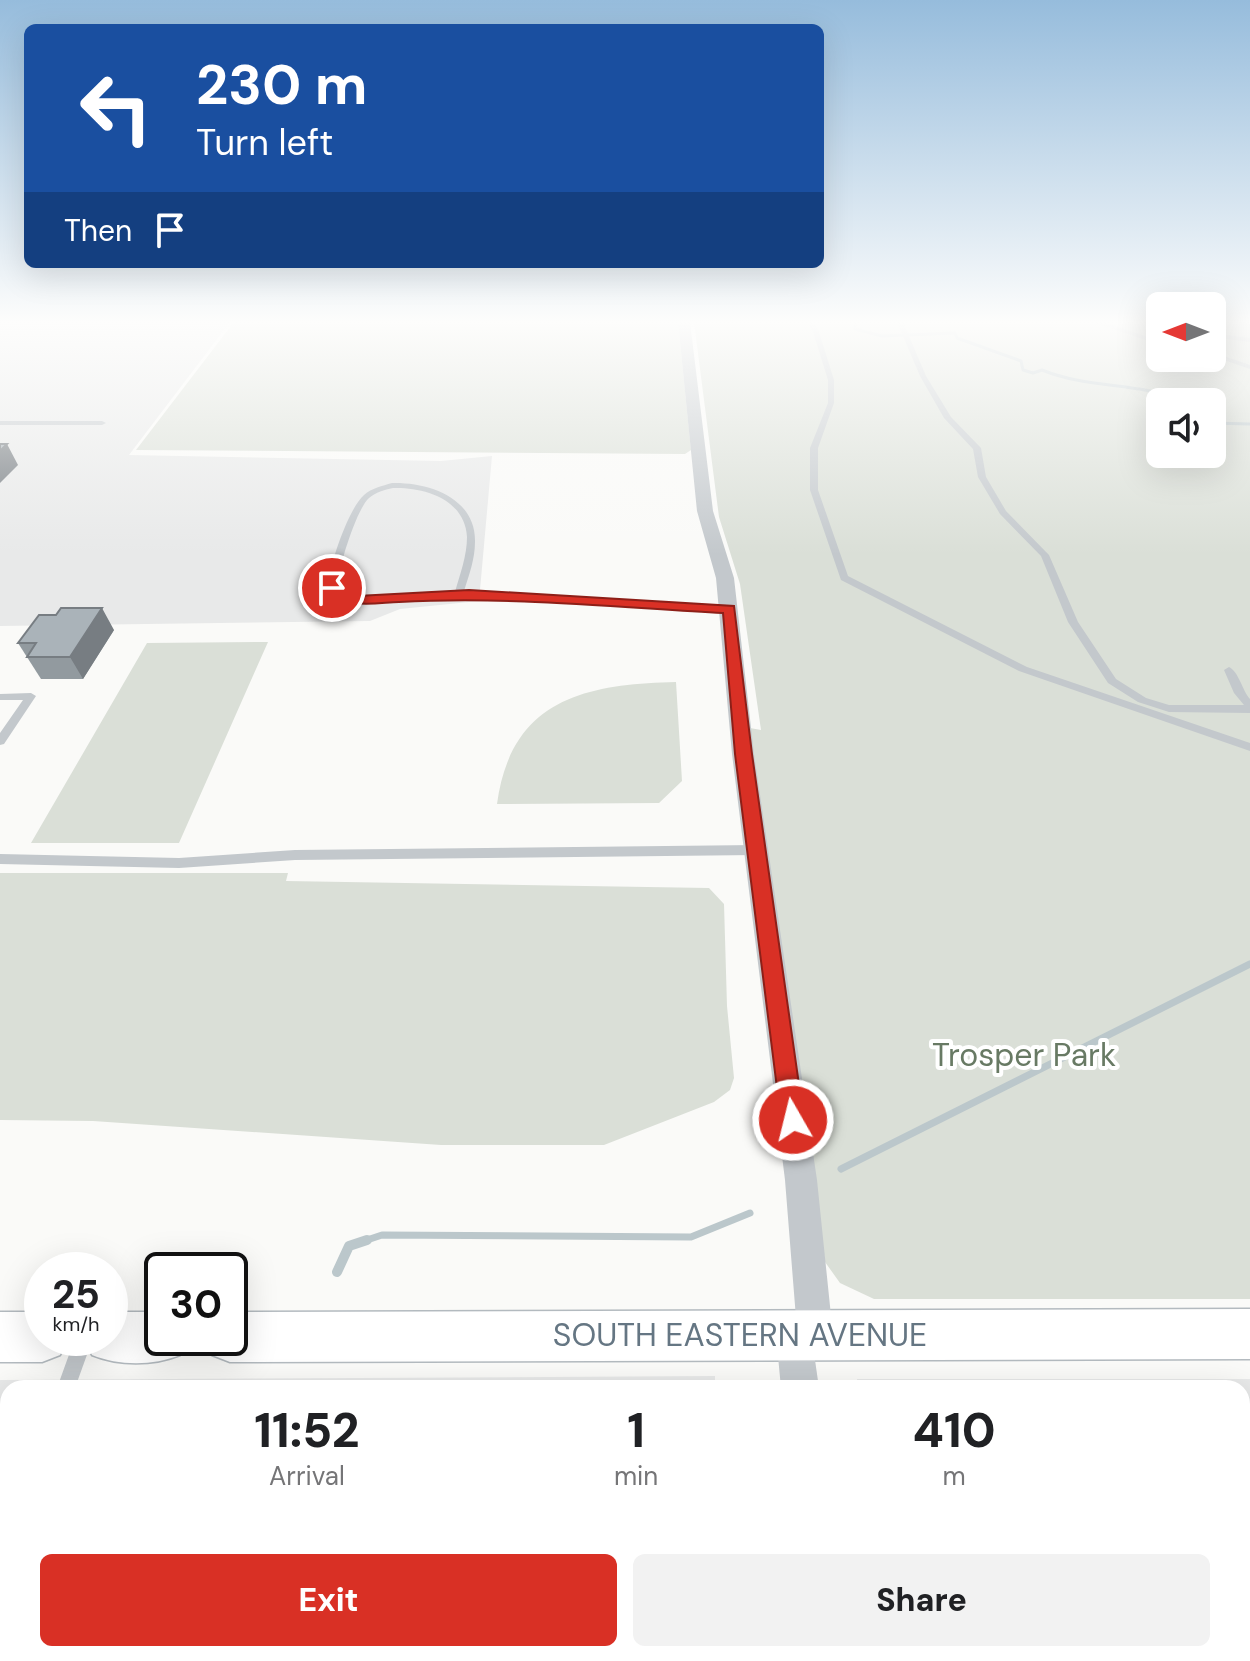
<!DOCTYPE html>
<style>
:root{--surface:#fff;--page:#f2f2f2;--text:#202124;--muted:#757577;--accent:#d93025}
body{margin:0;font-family:"DM Sans",sans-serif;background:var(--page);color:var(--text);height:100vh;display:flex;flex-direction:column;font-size:30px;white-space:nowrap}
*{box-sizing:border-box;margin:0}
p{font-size:26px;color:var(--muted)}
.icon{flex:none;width:44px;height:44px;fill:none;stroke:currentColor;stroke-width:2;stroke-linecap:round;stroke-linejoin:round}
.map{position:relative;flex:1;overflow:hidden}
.panel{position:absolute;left:0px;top:1380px;width:1250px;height:282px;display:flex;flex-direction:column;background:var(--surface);border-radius:24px 24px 0 0;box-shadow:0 8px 32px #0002}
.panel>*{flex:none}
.top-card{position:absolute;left:24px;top:24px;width:800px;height:244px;border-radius:12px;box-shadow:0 8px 32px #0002;background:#1a4fa0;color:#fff;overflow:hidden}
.needle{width:52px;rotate:270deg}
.controls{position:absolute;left:1146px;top:292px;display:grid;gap:16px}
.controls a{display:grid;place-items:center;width:80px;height:80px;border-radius:12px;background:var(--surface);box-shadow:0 8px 32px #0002;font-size:40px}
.speed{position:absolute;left:24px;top:1252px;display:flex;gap:16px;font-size:40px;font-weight:700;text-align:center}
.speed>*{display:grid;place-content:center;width:104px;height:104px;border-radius:50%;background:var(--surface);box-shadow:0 8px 32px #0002;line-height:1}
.speed small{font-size:20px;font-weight:400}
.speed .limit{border:4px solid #111;border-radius:12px;background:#fff;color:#111}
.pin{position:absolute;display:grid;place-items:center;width:68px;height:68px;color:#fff;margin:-34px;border:4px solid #fff;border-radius:50%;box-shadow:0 2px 8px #0007}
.me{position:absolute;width:88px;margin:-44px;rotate:352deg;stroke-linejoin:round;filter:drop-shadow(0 0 6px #0008)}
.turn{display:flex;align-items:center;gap:28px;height:168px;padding:0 40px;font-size:36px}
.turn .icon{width:104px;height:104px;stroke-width:2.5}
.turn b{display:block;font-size:56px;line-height:68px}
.then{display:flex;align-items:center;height:76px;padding:0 40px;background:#0003;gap:16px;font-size:30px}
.eta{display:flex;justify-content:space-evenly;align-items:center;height:136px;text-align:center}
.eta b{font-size:48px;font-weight:800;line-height:56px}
.button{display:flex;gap:16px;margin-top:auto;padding:16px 40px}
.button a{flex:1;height:92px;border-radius:12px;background:var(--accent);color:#fff;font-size:32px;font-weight:800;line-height:92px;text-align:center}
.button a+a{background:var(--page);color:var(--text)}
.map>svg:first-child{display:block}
.built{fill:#e8e9e9}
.green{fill:#dadfd7;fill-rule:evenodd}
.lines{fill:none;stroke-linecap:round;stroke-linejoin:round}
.stream-far2{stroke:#bbc7cb;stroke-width:3}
.stream-far1{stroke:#bbc7cb;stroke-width:7}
.stream{stroke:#bbc7cb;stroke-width:10}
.secondary-casing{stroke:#b3babf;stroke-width:3}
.service{fill:#c3c8cc;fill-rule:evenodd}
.minor{fill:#c3c8cc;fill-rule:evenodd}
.secondary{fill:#fff;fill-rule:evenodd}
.wall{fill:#929a9f}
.shaded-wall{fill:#777d82}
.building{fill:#aab3b9;stroke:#777d82;stroke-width:2}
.route{fill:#d93025;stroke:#8d1f18;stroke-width:2}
.labels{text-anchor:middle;stroke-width:8;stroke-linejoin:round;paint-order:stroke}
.near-park-label{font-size:32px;fill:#687a64;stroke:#fff}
.near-street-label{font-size:32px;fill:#657683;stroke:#fff}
</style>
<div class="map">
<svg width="1250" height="1661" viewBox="0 0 1250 1661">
<rect width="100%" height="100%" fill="#fafaf8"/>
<path class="built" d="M 0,322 L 230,322 L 129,455 L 441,461 L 492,456 L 479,601 L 400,609 L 370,621 L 0,626 Z
M 715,1376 L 715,1388 L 8,1388 L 8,1654 L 732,1654 L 732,1661 L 0,1661 L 0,1380 Z
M 857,1379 L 1250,1379 L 1250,1661 L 893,1661 L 892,1654 L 1242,1654 L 1242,1388 L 858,1388 Z"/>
<path class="green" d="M 234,322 L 678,322 L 691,450 L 685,454 L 136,450 Z
M 694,322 L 1160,322 L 1160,358 L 1212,358 L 1212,322 L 1250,322 L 1250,1299 L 874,1299 L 840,1283 L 825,1262 L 750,728 L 761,730 L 740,584 L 719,517 ZM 1160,402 L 1212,402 L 1212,454 L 1160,454 Z
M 268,642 L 179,843 L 31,843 L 147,643 Z
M 676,682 L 682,781 L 659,803 L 497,804 C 511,700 584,684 676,682 Z
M 0,873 L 288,873 L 286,881 L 709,888 L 724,904 L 727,1006 L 734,1078 L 730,1090 L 714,1102 L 604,1145 L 441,1145 L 93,1121 L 0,1120 Z"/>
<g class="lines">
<path class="stream-far2" d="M 855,322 L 855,329 L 882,336 L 955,333 L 957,338 L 1021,361 L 1023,370 L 1033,373 L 1042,370 C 1089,389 1136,382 1181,400 L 1174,402
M 1212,423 L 1250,424"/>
<path class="stream-far1" d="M 841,1169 L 1250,964
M 361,1242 L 382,1235 L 691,1237 L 750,1213"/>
<path class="stream" d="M 337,1272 L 349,1246 L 367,1240"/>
<g class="secondary-casing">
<path id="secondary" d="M 1250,1309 L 1250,1359 L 230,1362 L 212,1355 L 205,1338 L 230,1338 L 230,1312 Z
M 0,1312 L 42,1312 L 42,1338 L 67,1338 L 60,1355 L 42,1362 L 0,1362 Z
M 110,1312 L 162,1312 L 162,1338 L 187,1338 L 180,1355 C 153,1366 119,1366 92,1355 L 85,1338 L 110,1338 Z"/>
</g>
<path class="service" d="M 807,322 L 813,322 L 819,332 L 834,380 L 834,403 L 818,448 L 818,490 L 848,576 L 1027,667 L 1250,743 L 1250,751 L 1019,671 L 841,580 L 810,490 L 810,448 L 828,403 L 828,380 L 813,332 Z
M 897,322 L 903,322 L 926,376 L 951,417 L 981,448 L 986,477 L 1006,511 L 1049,555 L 1078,622 L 1116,679 L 1146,698 L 1169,705 L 1244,705 L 1234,693 L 1224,670 L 1229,667 C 1239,672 1242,690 1250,699 L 1250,713 L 1169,712 L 1138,702 L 1108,683 L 1068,622 L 1041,556 L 1000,514 L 978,477 L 973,449 L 944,418 L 920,376 Z
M 1093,322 L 1103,322 L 1160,341 L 1160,345 Z
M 1150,322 L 1160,322 L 1160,326 L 1151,323 Z
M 1212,333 L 1250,338 L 1250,342 L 1212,337 Z
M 1212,352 L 1250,365 L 1250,369 L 1212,356 Z
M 0,421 L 102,421 L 106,423 L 102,425 L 0,425 Z
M 392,483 C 429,482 476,498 475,542 C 475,559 469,575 464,591 L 729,606 L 734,609 L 729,612 L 469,597 L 357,603 L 339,599 L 327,588 C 329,567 348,509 364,495 C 372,488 382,486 392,483 ZM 393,488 C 424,487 465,499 467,537 C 467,556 460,574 455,592 L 357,597 L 345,595 L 337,587 C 338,569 356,510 369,498 C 376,492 384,490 393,488 Z
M 31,693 L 36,696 L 4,744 L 0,745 L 0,733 L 23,700 L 0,700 L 0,694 Z
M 756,845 L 760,847 L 762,850 L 760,853 L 756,855 L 295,860 L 179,868 L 0,864 L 0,854 L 179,858 L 295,850 Z
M 75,1338 L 93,1338 L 75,1388 L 57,1388 Z"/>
<path class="minor" d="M 678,322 L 690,322 L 713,511 L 734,578 L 754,754 L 817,1180 L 833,1335 L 828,1348 L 814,1353 L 819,1388 L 781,1388 L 776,1335 L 781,1322 L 796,1318 L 785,1180 L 732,754 L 716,578 L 697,511 Z
M 808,1654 L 852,1654 L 853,1661 L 809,1661 Z"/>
<use href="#secondary" class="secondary"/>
</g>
<path class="wall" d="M 56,615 L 114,630 L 83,679 L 41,679 L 18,643 Z"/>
<path class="shaded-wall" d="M 7,444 L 18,465 L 0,483 L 0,451 Z
M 102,608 L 114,630 L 83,679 L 70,657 Z"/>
<path class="building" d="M 0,444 L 7,444 L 0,451 Z
M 61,608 L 102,608 L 70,657 L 27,657 L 36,643 L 18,643 L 39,615 L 56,615 Z"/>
<linearGradient id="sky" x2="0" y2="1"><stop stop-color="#96bcdc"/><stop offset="0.58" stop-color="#fdfdfc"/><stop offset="1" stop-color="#fdfdfc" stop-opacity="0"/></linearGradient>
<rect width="1250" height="555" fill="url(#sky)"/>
<path class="route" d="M 332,584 L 357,596 L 469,590 L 734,606 L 752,754 L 804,1120 L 801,1128 L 793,1132 L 785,1128 L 781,1120 L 735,754 L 723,613 C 615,607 507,596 399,602 C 373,603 344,610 325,588 Z"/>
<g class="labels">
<g class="near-park-label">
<text x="1024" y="1066">Trosper Park</text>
</g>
<g class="near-street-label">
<text x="740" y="1346">SOUTH EASTERN AVENUE</text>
</g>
</g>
</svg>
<div class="controls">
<a><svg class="needle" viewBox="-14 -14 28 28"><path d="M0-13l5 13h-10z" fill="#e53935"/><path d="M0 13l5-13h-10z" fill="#757577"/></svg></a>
<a><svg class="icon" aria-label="sound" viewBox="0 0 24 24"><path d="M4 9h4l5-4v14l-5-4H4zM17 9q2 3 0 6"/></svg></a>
</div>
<div class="speed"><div>25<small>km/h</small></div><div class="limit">30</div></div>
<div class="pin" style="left:332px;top:588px;background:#d93025"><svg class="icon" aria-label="arrive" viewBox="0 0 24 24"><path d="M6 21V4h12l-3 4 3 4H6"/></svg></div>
<svg class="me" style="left:793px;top:1120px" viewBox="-20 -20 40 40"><circle r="17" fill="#d93025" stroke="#fff" stroke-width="3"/><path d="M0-11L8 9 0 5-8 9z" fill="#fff"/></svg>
<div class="top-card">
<div class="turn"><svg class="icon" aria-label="left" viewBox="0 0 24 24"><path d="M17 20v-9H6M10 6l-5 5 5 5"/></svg><div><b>230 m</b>Turn left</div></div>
<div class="then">Then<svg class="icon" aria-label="arrive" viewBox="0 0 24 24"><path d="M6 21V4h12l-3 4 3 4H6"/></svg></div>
</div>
<section class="panel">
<div class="eta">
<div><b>11:52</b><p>Arrival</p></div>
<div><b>1</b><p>min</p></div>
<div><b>410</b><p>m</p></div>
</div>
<div class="button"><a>Exit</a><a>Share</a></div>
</section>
</div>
